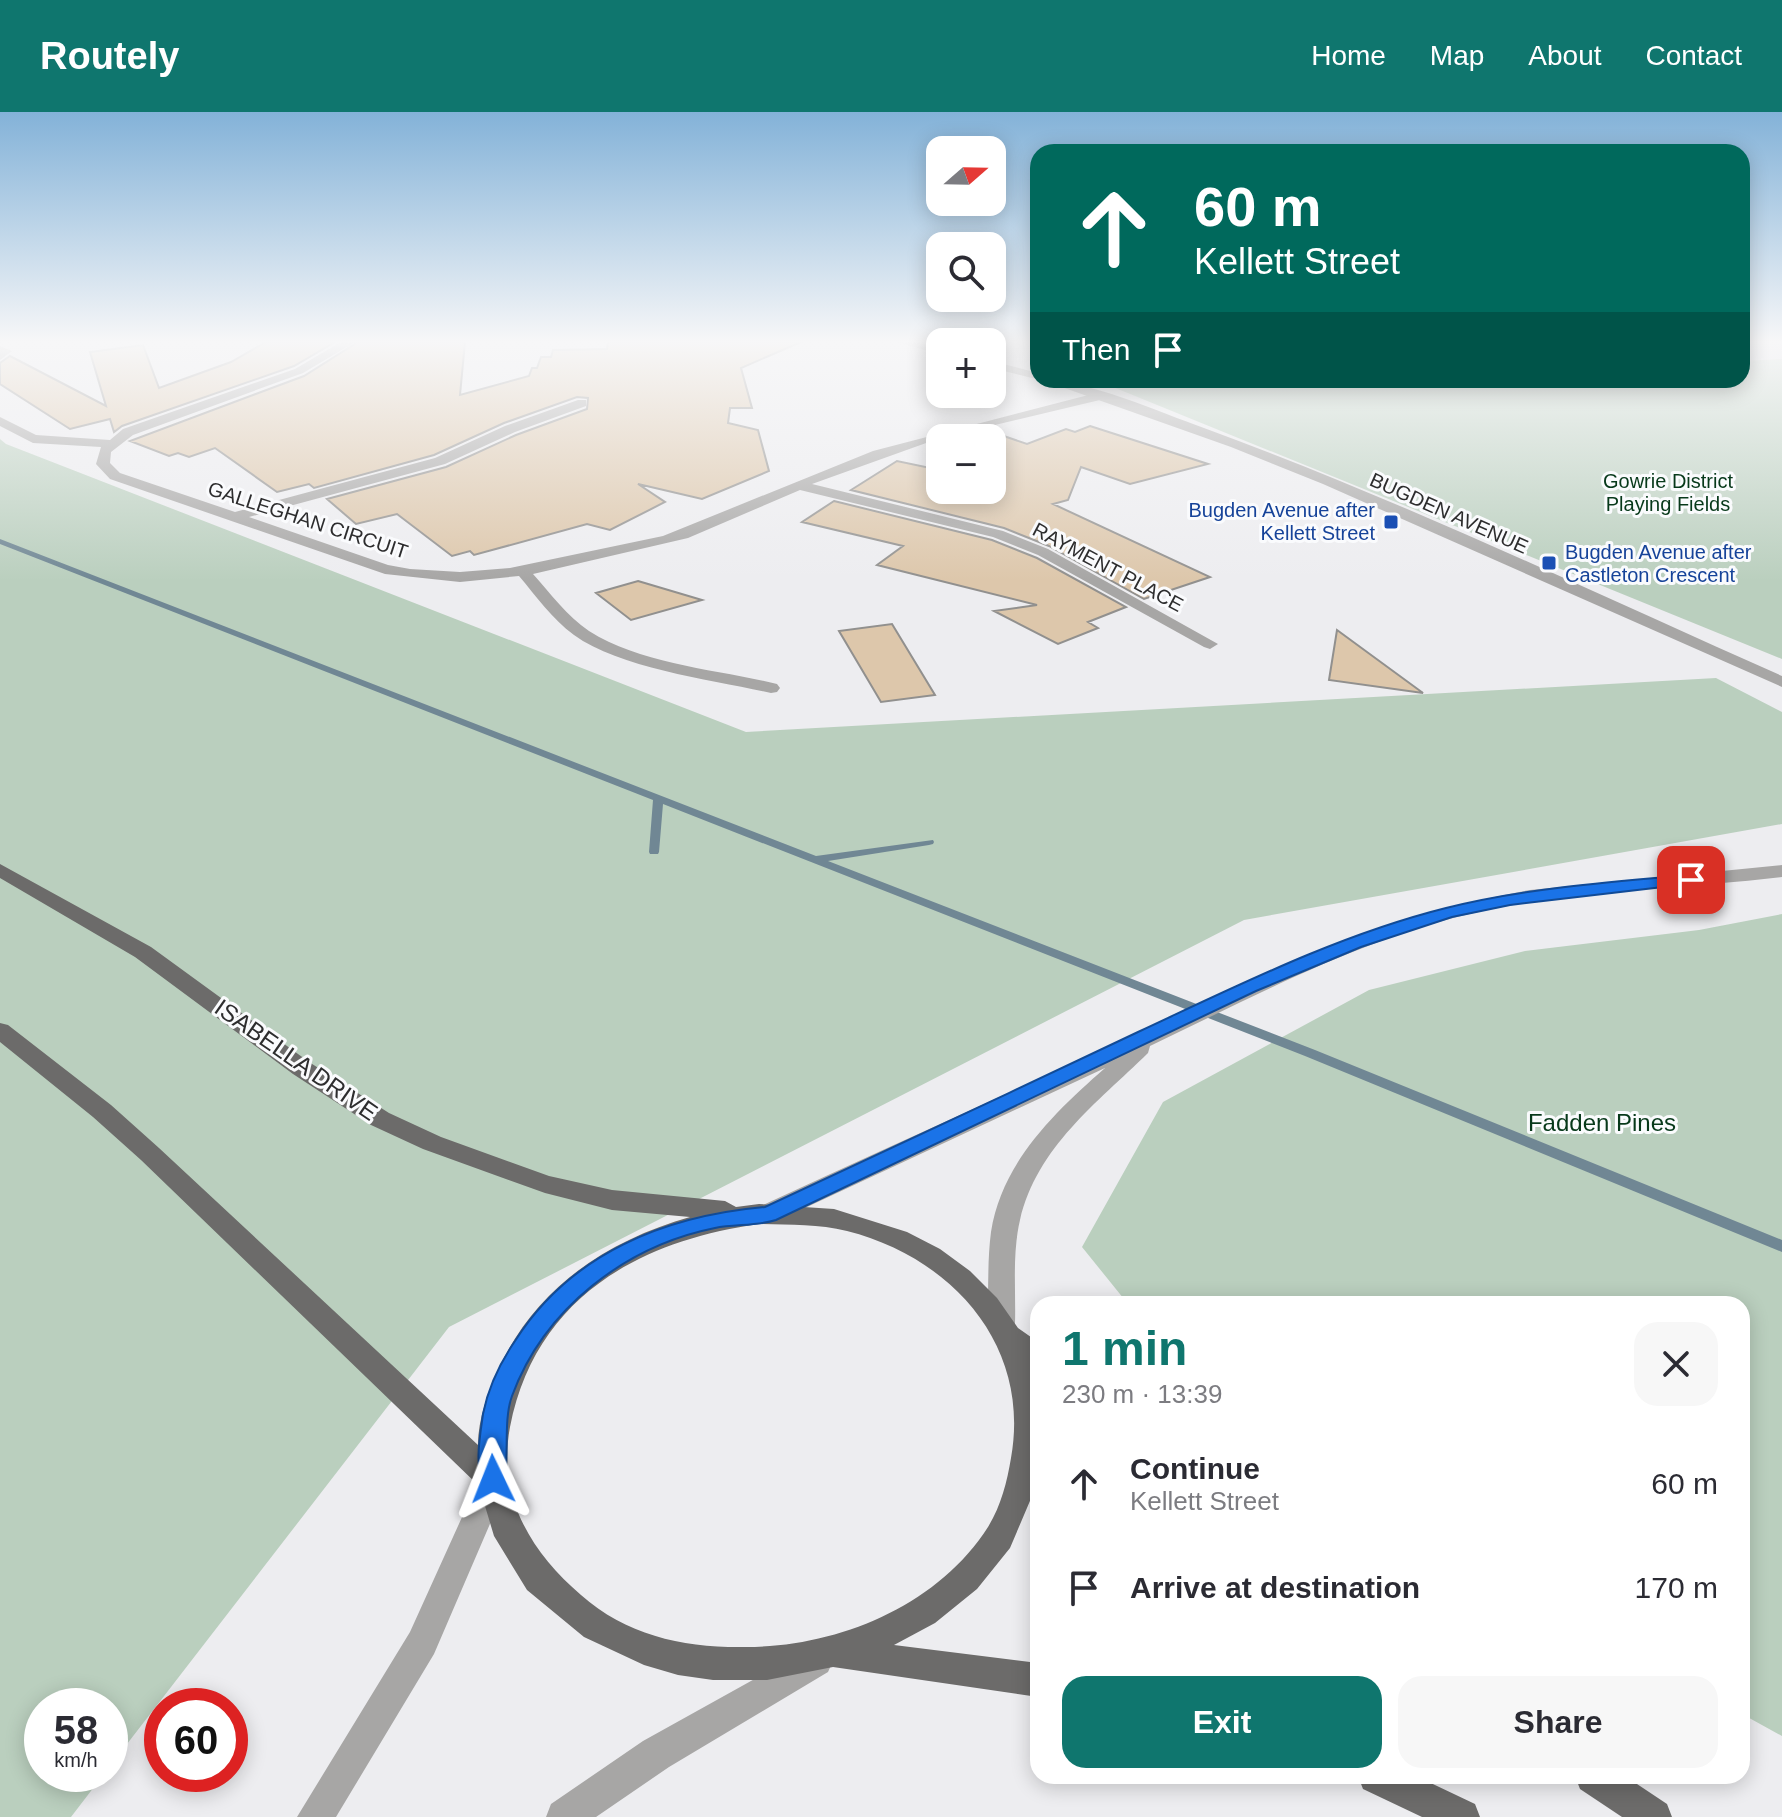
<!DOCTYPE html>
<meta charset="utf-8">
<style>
:root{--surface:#fff;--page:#f7f7f7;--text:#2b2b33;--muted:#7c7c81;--accent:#0f766e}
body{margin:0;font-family:Arial,sans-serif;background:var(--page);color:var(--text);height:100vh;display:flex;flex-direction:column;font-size:30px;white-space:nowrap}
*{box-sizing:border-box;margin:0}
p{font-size:26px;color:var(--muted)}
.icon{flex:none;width:44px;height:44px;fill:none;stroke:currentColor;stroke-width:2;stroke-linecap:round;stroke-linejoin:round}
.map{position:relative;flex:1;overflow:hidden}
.side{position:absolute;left:1030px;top:1184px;width:720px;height:488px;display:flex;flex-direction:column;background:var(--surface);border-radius:24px;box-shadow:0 4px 20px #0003}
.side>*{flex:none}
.banner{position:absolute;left:1030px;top:32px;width:720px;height:244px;border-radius:24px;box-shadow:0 4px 20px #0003;background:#00695c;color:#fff;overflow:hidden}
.needle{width:52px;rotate:70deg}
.buttons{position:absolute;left:926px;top:24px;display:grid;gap:16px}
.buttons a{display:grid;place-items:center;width:80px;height:80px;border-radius:16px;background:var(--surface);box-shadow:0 4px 20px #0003;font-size:40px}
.speed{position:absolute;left:24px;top:1576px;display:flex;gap:16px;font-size:40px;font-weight:700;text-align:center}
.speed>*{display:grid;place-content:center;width:104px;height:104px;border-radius:50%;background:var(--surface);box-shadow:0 4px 20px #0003;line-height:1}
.speed small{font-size:20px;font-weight:400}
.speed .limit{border:12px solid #d22;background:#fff;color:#111}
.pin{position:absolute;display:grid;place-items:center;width:68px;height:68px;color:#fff;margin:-34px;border-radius:16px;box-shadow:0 4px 12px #0006}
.me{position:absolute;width:88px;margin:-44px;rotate:358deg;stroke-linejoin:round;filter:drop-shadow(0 0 6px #0008)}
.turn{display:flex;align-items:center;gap:28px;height:168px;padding:0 32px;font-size:36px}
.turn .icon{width:104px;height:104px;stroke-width:2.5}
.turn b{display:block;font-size:56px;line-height:68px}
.then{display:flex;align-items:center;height:76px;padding:0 32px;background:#0003;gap:16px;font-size:30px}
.round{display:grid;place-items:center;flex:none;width:84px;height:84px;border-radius:24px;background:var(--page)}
.headline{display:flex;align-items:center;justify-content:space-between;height:136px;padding:0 32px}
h1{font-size:48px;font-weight:700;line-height:60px;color:var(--accent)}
.action{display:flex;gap:16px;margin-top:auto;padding:16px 32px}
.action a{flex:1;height:92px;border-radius:24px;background:var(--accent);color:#fff;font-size:32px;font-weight:700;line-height:92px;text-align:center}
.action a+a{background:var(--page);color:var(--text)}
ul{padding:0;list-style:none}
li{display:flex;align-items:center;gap:24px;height:104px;padding:0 32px}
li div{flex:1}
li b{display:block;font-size:30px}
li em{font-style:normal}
header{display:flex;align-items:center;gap:48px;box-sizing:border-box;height:112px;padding:0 40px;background:var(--accent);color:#fff}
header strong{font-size:38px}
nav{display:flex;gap:44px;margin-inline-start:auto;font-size:28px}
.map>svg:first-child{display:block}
.built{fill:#dee0ea}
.green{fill:#bacfbe}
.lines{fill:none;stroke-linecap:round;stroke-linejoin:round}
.stream{fill:#708794;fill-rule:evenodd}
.building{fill:#ddc7ab;stroke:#91908e;stroke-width:2}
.minor{fill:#a7a6a5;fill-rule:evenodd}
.tertiary{fill:#a7a6a5;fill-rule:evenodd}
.primary{fill:#6c6b6a;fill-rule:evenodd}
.route{fill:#1a73e8;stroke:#114b97;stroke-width:2}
.transit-dot{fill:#1a4fb4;stroke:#fafbfd;stroke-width:3}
.labels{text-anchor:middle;stroke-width:6;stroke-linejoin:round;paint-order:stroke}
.far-park-label{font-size:20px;fill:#07391a;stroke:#fafbfd}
.far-transit-label{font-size:20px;fill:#164399;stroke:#fafbfd;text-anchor:end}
.far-street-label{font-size:20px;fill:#2d2d2e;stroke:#fafbfd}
.street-label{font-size:24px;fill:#2d2d2e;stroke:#fafbfd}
.park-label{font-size:24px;fill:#07391a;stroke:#fafbfd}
</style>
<header>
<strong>Routely</strong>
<nav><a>Home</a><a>Map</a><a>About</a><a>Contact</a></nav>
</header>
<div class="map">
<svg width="1782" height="1705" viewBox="0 0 1782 1705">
<rect width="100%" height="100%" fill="#ededf0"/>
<path class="built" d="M 1742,230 L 1782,230 L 1782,247 L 1742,248 Z"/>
<path class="green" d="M 1782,247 L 1782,547 L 1113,275 L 1357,268 L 1742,268 L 1742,249 Z
M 0,327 L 6,332 L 746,620 L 1716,566 L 1782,600 L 1782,712 L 1244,808 L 449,1215 L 110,1654 L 110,1594 L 42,1594 L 42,1662 L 104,1662 L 71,1705 L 0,1705 Z
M 1782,802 L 1782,1624 L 1742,1602 L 1742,1192 L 1128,1192 L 1082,1135 L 1163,990 L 1369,878 L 1525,839 L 1699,818 Z"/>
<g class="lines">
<path class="stream" d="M 0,427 L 816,744 L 933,728 L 934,730 L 933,732 L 929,733 L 828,749 L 1315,938 L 1782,1128 L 1782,1140 L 1305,944 L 663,692 L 659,740 L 658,742 L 650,742 L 649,740 L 653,688 L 0,432 Z"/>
</g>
<path class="building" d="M 266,230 L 335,230 L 294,254 L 122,314 L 114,320 L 110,307 L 70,317 L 0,272 L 0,251 L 10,244 L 106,294 L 90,240 L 143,233 L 159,276 L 231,250 Z
M 358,230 L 465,230 L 460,283 L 529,264 L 532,256 L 537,256 L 541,245 L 551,245 L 553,238 L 607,237 L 608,230 L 801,230 L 741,256 L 752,296 L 730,296 L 728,311 L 758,318 L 769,359 L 702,387 L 638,372 L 665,390 L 610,418 L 587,412 L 474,443 L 470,439 L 452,444 L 397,402 L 356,412 L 327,387 L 446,355 L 516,323 L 587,297 L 588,286 L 577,285 L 504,311 L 434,343 L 314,376 L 309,372 L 277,380 L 215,336 L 189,345 L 178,341 L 169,344 L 130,329 L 304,264 Z
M 1090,314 L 1208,352 L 1130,372 L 1081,355 L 1068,388 L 1053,392 L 1210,465 L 1144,487 L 1049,434 L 1004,416 L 851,378 L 897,349 L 940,358 L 940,378 L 992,378 L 992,320 L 1027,332 L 1066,317 L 1075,320 Z
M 834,389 L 992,428 L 1037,446 L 1126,495 L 1088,510 L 1098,516 L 1058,532 L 994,499 L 1037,493 L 877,453 L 903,434 L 802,410 Z
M 638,469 L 702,488 L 631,508 L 596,481 Z
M 892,512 L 935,583 L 881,590 L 839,519 Z
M 1337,518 L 1367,540 L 1423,581 L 1329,568 Z"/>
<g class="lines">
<path class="minor" d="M 341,230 L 355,230 L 303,261 L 133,323 L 111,340 L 110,351 L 120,361 L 235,400 L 435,346 L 505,314 L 578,288 L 586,288 L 586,294 L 515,320 L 445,352 L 249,405 L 388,453 L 410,457 L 460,460 L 510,456 L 663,424 L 873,339 L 1100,280 L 1104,281 L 1104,287 L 940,326 L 812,372 L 1003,419 L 1048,437 L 1218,532 L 1210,537 L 1204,535 L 1038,443 L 993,425 L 800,378 L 688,426 L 533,462 C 550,481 567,504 589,519 C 643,553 716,557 777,572 L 780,576 L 777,580 L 771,581 C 714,568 621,557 574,523 C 552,507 536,484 519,464 L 460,470 L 385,462 L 110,367 L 96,352 L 101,335 L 33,331 L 0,314 L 0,305 L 36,323 L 110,328 L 123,317 L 295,257 Z
M 0,234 L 12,239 L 0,248 Z"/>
<path class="tertiary" d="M 896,230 L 917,230 L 940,236 L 940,242 Z
M 992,249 L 1038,261 L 1040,268 L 992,256 Z
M 1042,268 C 1088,268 1159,300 1204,316 C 1401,388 1590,479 1782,564 L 1782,575 L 1323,372 L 1231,335 Z
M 1782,753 L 1782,765 C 1684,777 1584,777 1487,798 C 1368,823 1259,882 1150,934 L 1148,941 C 1097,991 1037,1035 1020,1108 C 1012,1142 1016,1178 1015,1212 L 1011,1220 L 1001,1223 L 991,1220 L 987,1212 C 989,1181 987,1150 991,1120 C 1002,1050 1055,1000 1105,956 L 777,1109 L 768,1112 L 759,1109 L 755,1102 L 759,1095 C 882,1038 1005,983 1128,926 C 1259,865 1386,803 1530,778 Z
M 493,1357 L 504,1361 L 508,1370 L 434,1542 L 336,1705 L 297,1705 L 410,1520 L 482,1361 Z
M 816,1533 L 828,1538 L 833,1549 L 828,1560 L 669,1655 L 596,1705 L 546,1705 L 551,1692 L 643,1629 Z"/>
<path class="primary" d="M 0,752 L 151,835 L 309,950 L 389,1001 L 441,1025 L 549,1064 L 612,1078 L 725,1089 L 736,1095 L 759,1092 L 834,1097 L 907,1120 L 940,1137 L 970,1159 L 997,1186 L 1018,1216 L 1038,1230 L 1038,1370 L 1010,1436 L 977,1477 L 935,1511 L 894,1533 L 1038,1551 L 1038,1585 L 833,1555 L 767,1568 L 713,1568 L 678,1563 L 644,1553 L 584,1525 L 527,1478 L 494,1424 L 479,1374 L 141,1048 L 93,1005 L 0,930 L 0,911 L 8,913 L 111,993 L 159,1036 L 478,1333 C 478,1307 488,1280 499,1256 C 536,1176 606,1129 690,1105 L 612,1098 L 545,1081 L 423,1037 L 371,1013 L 293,962 L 135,845 L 0,766 ZM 759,1112 C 789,1113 818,1112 847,1119 C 953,1146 1031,1234 1011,1346 C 1007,1370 1001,1394 988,1415 C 937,1495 836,1535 746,1535 C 685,1536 627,1524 581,1483 C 531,1440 497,1385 510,1315 C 535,1187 637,1129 759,1112 Z
M 1358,1664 L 1416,1664 L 1475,1692 L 1480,1705 L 1422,1705 L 1363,1677 Z
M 1575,1664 L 1625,1664 L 1667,1692 L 1672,1705 L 1622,1705 L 1580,1677 Z"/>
</g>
<linearGradient id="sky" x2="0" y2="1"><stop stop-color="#83b2d8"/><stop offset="0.49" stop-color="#f7f7f8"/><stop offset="1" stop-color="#f7f7f8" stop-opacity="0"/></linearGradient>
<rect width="1782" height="469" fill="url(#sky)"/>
<path class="route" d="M 1691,763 L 1700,768 L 1697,771 L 1510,793 L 1452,805 L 1361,835 L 1256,879 L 776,1108 C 757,1114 735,1112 715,1116 C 625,1134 544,1197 512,1284 C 502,1311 511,1355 502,1375 L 493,1378 L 484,1375 C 474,1354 480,1324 483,1302 C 488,1276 500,1251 515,1229 C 571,1141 665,1104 765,1095 C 889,1037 1014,979 1138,920 C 1237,874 1338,823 1446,796 C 1526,776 1609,770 1691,763 Z"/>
<g class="transit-dot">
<rect x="1383" y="402" width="16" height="16" rx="4"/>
<rect x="1541" y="443" width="16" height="16" rx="4"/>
</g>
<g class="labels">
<g class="far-park-label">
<text x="1668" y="376">Gowrie District<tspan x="1668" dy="23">Playing Fields</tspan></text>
</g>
<g class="far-transit-label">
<text x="1375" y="405">Bugden Avenue after<tspan x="1375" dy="23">Kellett Street</tspan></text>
<text x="1565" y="447" text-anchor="start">Bugden Avenue after<tspan x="1565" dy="23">Castleton Crescent</tspan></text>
</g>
<g class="far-street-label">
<text transform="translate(1449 401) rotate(24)" y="7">BUGDEN AVENUE</text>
<text transform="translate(308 408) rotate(18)" y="7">GALLEGHAN CIRCUIT</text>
<text transform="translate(1108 455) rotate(28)" y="7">RAYMENT PLACE</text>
</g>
<g class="street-label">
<text transform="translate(296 948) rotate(35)" y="8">ISABELLA DRIVE</text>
</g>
<g class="park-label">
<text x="1602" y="1019">Fadden Pines</text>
</g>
</g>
</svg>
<div class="buttons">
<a><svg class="needle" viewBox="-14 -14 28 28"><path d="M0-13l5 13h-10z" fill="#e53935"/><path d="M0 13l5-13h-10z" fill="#7c7c81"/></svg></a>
<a><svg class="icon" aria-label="search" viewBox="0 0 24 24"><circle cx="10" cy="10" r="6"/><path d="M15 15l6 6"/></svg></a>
<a>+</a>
<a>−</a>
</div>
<div class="speed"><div>58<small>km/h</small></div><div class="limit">60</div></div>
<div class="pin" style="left:1691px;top:768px;background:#d93025"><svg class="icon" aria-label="arrive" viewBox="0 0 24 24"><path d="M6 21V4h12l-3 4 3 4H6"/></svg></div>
<svg class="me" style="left:493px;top:1367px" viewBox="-20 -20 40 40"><path d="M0-17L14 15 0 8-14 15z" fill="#1a73e8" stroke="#fff" stroke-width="4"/></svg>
<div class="banner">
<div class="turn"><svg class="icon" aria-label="ahead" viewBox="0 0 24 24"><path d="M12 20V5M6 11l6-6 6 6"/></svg><div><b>60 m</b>Kellett Street</div></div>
<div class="then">Then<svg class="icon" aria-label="arrive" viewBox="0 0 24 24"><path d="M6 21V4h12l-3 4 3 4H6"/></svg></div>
</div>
<section class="side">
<div class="headline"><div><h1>1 min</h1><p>230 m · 13:39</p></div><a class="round"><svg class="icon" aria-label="close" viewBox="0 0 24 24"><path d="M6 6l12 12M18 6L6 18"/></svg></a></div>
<ul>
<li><svg class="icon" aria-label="ahead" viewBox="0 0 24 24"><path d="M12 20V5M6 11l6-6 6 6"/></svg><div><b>Continue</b><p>Kellett Street</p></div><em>60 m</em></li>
<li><svg class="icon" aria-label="arrive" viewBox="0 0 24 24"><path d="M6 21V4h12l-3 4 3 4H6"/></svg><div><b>Arrive at destination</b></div><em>170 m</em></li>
</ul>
<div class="action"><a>Exit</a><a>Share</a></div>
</section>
</div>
